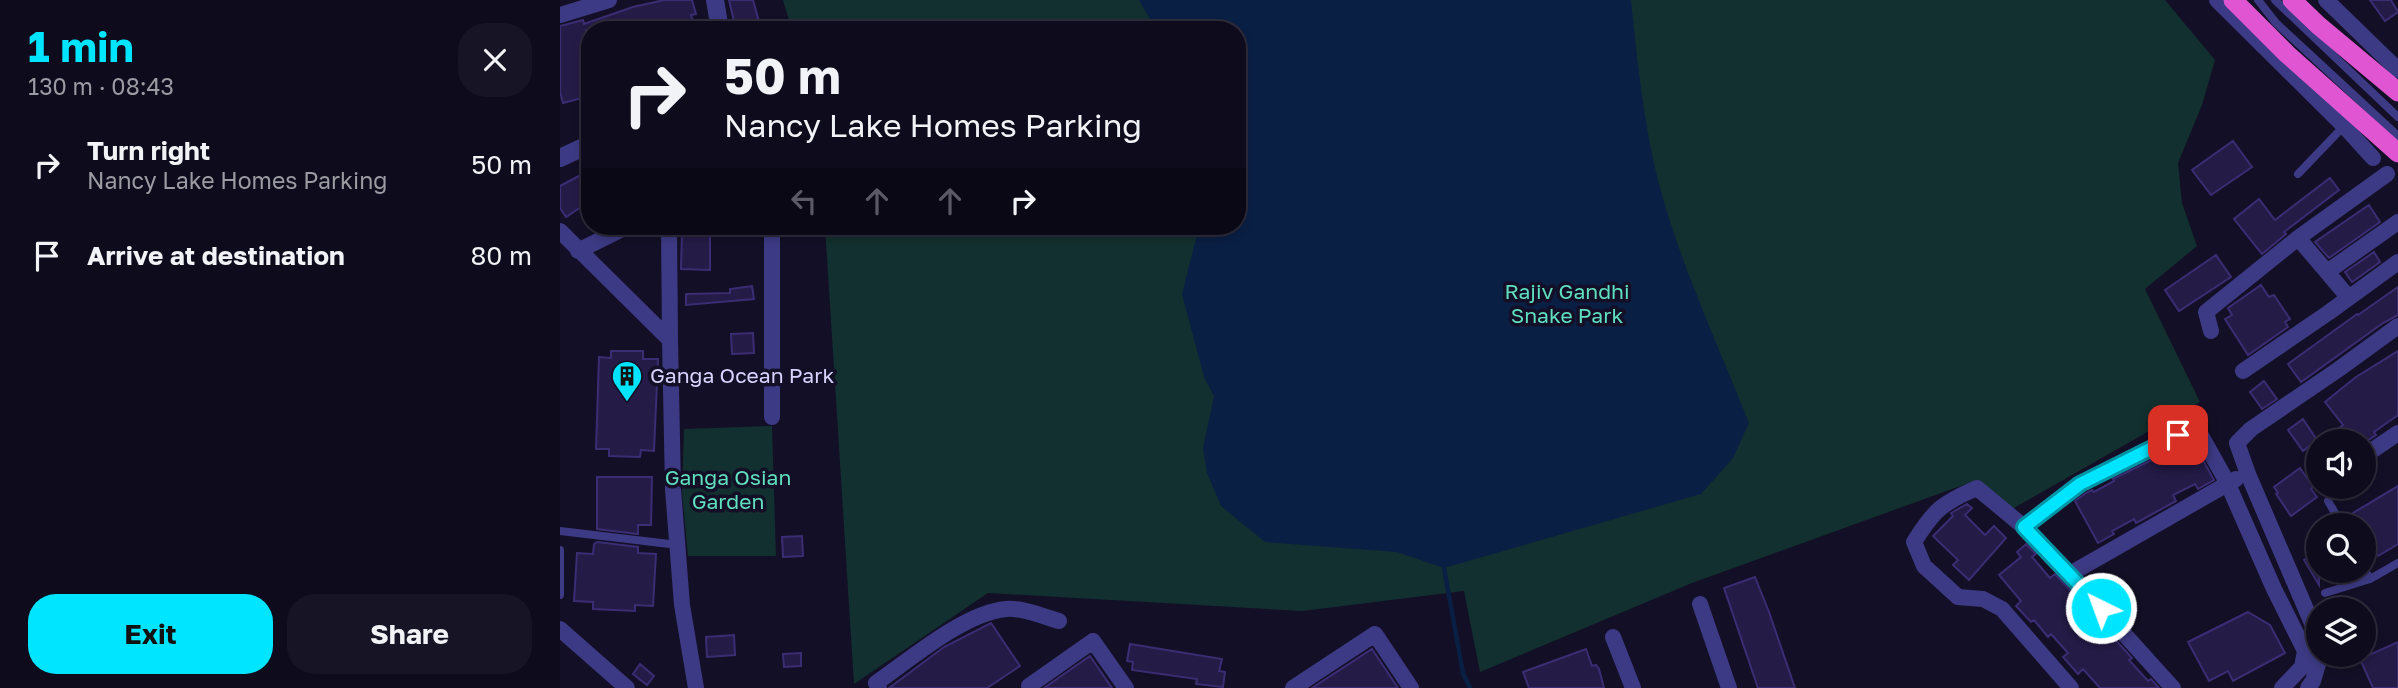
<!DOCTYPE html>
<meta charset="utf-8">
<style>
:root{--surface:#0e0b1c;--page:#171425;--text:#f1f3f6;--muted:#9b9ba3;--line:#2e2b3b;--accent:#00e5ff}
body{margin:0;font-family:"Golos Text",sans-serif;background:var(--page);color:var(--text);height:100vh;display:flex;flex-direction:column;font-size:26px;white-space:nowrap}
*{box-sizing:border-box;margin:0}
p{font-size:23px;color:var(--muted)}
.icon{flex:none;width:38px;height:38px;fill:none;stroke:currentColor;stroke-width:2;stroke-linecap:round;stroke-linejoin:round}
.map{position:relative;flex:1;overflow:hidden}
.sheet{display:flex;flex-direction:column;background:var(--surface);width:560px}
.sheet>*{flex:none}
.banner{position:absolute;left:21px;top:21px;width:665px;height:214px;border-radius:28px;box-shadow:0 4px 10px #0003,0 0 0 2px var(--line);background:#0e0b1c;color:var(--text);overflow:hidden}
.fabs{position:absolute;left:1746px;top:429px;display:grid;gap:14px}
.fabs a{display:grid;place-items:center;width:70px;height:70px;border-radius:50%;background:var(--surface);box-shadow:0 4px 10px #0003,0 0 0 2px var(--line);font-size:35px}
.pin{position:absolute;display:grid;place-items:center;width:60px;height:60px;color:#fff;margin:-30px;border-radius:14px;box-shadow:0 4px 10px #0006}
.me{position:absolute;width:77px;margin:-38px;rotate:318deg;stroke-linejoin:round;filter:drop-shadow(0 0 5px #0008)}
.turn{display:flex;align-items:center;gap:24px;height:147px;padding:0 28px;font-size:32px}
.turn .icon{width:91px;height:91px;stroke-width:2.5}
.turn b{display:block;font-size:49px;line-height:60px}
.lanes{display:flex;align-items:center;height:66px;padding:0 28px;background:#0003;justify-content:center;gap:35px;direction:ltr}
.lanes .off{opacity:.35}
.round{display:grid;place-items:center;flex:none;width:74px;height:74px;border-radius:28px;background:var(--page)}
.summary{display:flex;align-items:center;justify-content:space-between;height:119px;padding:0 28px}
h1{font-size:42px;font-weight:700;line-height:52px;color:var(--accent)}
.button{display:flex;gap:14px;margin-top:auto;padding:14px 28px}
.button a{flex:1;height:80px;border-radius:28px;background:var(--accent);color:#111;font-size:28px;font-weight:700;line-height:80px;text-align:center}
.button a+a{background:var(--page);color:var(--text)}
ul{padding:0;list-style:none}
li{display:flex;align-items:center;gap:21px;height:91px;padding:0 28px}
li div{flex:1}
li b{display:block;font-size:26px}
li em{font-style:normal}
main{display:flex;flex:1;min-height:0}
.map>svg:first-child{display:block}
.green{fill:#12302f}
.water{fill:#0a1f44}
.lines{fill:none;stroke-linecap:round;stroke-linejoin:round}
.stream{stroke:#0a1f44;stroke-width:4.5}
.building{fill:#241b47;stroke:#3b2d73;stroke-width:2}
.service{stroke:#3d3a85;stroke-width:8}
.minor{stroke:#3d3a85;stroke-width:16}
.tertiary{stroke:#3d3a85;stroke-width:18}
.trunk{stroke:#e055d1;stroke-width:19}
.route-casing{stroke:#0095a6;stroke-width:18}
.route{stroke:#00e5ff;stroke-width:12}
.labels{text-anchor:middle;stroke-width:7;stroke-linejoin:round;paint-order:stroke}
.park-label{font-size:21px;fill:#5fe0c0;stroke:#130f26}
.poi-label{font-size:21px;fill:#d9d4ff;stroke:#130f26;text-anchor:start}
</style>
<main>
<section class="sheet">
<div class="summary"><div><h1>1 min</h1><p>130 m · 08:43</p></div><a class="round"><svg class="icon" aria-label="close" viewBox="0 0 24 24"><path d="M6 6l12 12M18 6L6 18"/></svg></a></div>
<ul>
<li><svg class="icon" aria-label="right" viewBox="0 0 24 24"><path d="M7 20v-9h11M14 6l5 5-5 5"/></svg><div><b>Turn right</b><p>Nancy Lake Homes Parking</p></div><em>50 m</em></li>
<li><svg class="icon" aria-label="arrive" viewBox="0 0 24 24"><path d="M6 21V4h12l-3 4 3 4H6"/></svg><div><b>Arrive at destination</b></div><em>80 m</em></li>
</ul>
<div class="button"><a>Exit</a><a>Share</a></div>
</section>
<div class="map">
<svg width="1838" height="688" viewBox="0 0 1838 688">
<rect width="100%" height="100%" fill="#130f26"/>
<path class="green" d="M 223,0 L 1605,0 L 1655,60 L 1642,105 L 1618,163 L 1622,203 L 1637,246 L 1585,289 L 1640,402 L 1447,512 L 1417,480 L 1132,583 L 920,672 L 904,591 L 742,611 L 428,593 L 294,684 L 265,226 L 677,226 L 677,30 L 232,30 Z
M 212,426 L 216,556 L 128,556 L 122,493 L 124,429 Z"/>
<path class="water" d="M 579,0 L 1071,0 C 1078,68 1085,139 1105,205 C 1127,279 1160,350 1189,423 L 1173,458 L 1141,494 L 884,568 L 837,552 L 705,542 L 661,506 L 647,473 L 643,448 L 654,396 L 644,377 L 622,294 L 639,226 L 677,226 L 677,30 L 596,30 Z"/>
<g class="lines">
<path class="stream" d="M 884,568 L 903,673 L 910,688"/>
</g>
<path class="building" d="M 104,0 L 132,0 L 136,14 L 131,15 L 136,30 L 26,30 L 30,45 L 30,96 L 3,103 L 0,92 L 0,26 L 23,20 L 24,24 L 73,7 Z
M 169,0 L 193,0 L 200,25 L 176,30 Z
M 1810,0 L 1831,0 L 1838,12 L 1825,21 Z
M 1673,141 L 1692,167 L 1651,195 L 1632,170 Z
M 30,170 L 30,201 L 6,217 L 0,208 L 0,186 Z
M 1770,178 L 1779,190 L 1724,232 L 1726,234 L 1702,254 L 1674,219 L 1699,199 L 1715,220 Z
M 1809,205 L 1820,222 L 1769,258 L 1755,242 Z
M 136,230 L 136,233 L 150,232 L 150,270 L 121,269 L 122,231 Z
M 1814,252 L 1820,262 L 1792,282 L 1785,272 Z
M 1656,255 L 1671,277 L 1619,311 L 1605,290 Z
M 1701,285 L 1709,297 L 1714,295 L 1730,319 L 1725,322 L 1728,327 L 1688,355 L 1665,319 L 1672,315 L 1668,308 Z
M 192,286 L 194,299 L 126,305 L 126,294 L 170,293 L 170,289 Z
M 1838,287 L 1838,315 L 1823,323 L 1741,382 L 1728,364 L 1797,314 L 1798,315 Z
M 193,333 L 194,353 L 172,354 L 171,334 Z
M 51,351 L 83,351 L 83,359 L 98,359 L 94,451 L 81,450 L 80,457 L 49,456 L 49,449 L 36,449 L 39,357 L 51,358 Z
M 1838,351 L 1838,415 L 1814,432 L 1816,435 L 1807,441 L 1761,441 L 1783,425 L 1765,402 L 1796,377 Z
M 1704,381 L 1717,399 L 1702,409 L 1690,392 Z
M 1743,419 L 1757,440 L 1743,451 L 1728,430 Z
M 1633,442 L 1654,480 L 1638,489 L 1635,484 L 1613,495 L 1616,501 L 1576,523 L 1574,519 L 1552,531 L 1554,534 L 1538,543 L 1515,501 L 1526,493 L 1532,490 L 1534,492 L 1554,481 L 1553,479 L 1622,445 Z
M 1740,468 L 1753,487 L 1751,489 L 1757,497 L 1731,516 L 1716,494 L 1718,493 L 1714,487 Z
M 37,477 L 92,477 L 91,525 L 78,525 L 78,534 L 37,529 Z
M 1838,486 L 1838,544 L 1818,556 L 1804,533 L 1804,525 L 1800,525 L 1793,513 Z
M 1407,504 L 1412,508 L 1405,515 L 1425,535 L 1434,526 L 1446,538 L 1409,580 L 1393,565 L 1398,560 L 1373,536 L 1393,516 L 1391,513 Z
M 242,536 L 243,556 L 223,557 L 222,537 Z
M 37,542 L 78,547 L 78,553 L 96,554 L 93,606 L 75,605 L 75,611 L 33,609 L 33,602 L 14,601 L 17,553 L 33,554 L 34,544 Z
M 1466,544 L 1476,554 L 1472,557 L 1490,578 L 1495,574 L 1523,604 L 1518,609 L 1536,630 L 1542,625 L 1572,658 L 1569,660 L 1588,681 L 1591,679 L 1599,688 L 1540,688 L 1523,669 L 1518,674 L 1503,657 L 1508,653 L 1491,634 L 1488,637 L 1474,620 L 1471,622 L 1456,606 L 1461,601 L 1439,575 L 1461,557 L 1457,552 Z
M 1759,552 L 1759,585 L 1744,560 Z
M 1195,577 L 1209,612 L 1235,688 L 1198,688 L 1164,588 Z
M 1688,612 L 1710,625 L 1725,653 L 1673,681 L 1668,671 L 1649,681 L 1628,642 Z
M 431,623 L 460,666 L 427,688 L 329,688 L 384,647 Z
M 174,635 L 175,655 L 147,657 L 146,637 Z
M 1838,642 L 1838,688 L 1813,688 L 1800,659 Z
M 570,644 L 662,659 L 659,671 L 665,672 L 663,687 L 636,684 L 637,679 L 572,670 L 573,662 L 567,661 Z
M 812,649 L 838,688 L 752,688 Z
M 1026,649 L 1032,666 L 1036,665 L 1039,669 L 1044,688 L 969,688 L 963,672 Z
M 241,653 L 241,666 L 224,667 L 223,654 Z
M 530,656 L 552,688 L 484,688 Z
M 80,664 L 94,676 L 87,685 L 73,674 Z"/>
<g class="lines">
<path class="service" d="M 1698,0 L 1716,23 L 1838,136
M 1715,0 L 1838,117
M 1738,174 L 1784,126
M 1768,501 L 1782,525
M 0,531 L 118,545
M 0,550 L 0,595
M 1804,568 L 1810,579
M 1765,593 L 1810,579 L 1838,563"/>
<path class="minor" d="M 1657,0 L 1784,126 L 1813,158
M 1766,0 L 1838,70
M 0,15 L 49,0
M 109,226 L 110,340
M 0,231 L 110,340 L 113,489 L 122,605 L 136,688
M 1738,238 L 1767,272
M 18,251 L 68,226
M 1789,298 L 1767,272 L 1838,222
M 1651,331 L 1646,312 L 1738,238 L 1827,174
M 1683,371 L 1768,313 L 1838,262
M 212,417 L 212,226
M 1804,456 L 1838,433
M 1464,527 L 1520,484 L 1618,435 L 1633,431 L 1639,432 L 1667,482 L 1714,589 L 1745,651 L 1742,667 L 1722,688
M 1510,574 L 1464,527 L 1417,488 C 1382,503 1374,510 1354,542 L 1364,566 L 1398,597 L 1423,599 L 1442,609 L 1511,688
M 1140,604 L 1169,688
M 0,629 L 67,688
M 1053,637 L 1073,688
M 1759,644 L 1757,635 L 1688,474 L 1677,443 L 1691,429 L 1779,369 L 1838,326
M 319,688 L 316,683 C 351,659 404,613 446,609 C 460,607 485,617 499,621
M 471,688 L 469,686 L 533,641 L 566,688
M 733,688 L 815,634 L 851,688
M 1613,688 L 1510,574 L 1676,479
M 1748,688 L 1753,681 L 1761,654"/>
<path class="tertiary" d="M 155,0 L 160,30
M 0,158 L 30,144"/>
<path class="trunk" d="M 1673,0 L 1727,54 L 1838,153
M 1732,0 L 1758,25 L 1838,92"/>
</g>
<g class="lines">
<g class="route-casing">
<path id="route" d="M 1541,608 L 1464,527 L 1520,484 L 1618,435"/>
</g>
<use href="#route" class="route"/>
</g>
<defs>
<g id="building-pin" transform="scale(1.575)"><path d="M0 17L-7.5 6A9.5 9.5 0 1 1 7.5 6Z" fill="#00e5ff" stroke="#130f26"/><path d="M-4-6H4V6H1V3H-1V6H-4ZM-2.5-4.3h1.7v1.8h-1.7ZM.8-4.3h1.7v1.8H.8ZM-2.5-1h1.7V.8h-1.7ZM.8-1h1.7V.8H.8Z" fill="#111"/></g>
</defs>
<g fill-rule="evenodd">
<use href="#building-pin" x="67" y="376"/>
</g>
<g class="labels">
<g class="park-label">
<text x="1007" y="299">Rajiv Gandhi<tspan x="1007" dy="24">Snake Park</tspan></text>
<text x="168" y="485">Ganga Osian<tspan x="168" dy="24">Garden</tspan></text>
</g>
<g class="poi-label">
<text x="90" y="383">Ganga Ocean Park</text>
</g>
</g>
</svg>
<div class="fabs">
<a><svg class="icon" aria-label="sound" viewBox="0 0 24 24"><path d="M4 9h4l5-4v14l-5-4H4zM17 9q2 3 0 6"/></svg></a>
<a><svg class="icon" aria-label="search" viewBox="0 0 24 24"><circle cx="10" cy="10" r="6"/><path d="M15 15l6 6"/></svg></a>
<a><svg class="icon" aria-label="layers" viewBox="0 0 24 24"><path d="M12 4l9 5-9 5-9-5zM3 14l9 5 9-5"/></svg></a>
</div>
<div class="pin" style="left:1618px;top:435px;background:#d93025"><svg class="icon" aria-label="arrive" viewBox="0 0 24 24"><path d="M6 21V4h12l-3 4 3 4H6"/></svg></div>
<svg class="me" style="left:1541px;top:608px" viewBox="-20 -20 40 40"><circle r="17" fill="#00e5ff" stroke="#fff" stroke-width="3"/><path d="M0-11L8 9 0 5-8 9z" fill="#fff"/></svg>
<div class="banner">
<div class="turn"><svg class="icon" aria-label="right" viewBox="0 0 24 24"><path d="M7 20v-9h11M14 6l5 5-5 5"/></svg><div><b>50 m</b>Nancy Lake Homes Parking</div></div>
<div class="lanes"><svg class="icon off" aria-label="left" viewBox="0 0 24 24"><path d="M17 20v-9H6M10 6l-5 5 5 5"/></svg><svg class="icon off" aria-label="ahead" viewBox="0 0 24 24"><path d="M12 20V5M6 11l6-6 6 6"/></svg><svg class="icon off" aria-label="ahead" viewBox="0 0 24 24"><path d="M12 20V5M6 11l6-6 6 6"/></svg><svg class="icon" aria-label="right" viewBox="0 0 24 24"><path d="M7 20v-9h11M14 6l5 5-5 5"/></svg></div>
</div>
</div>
</main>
